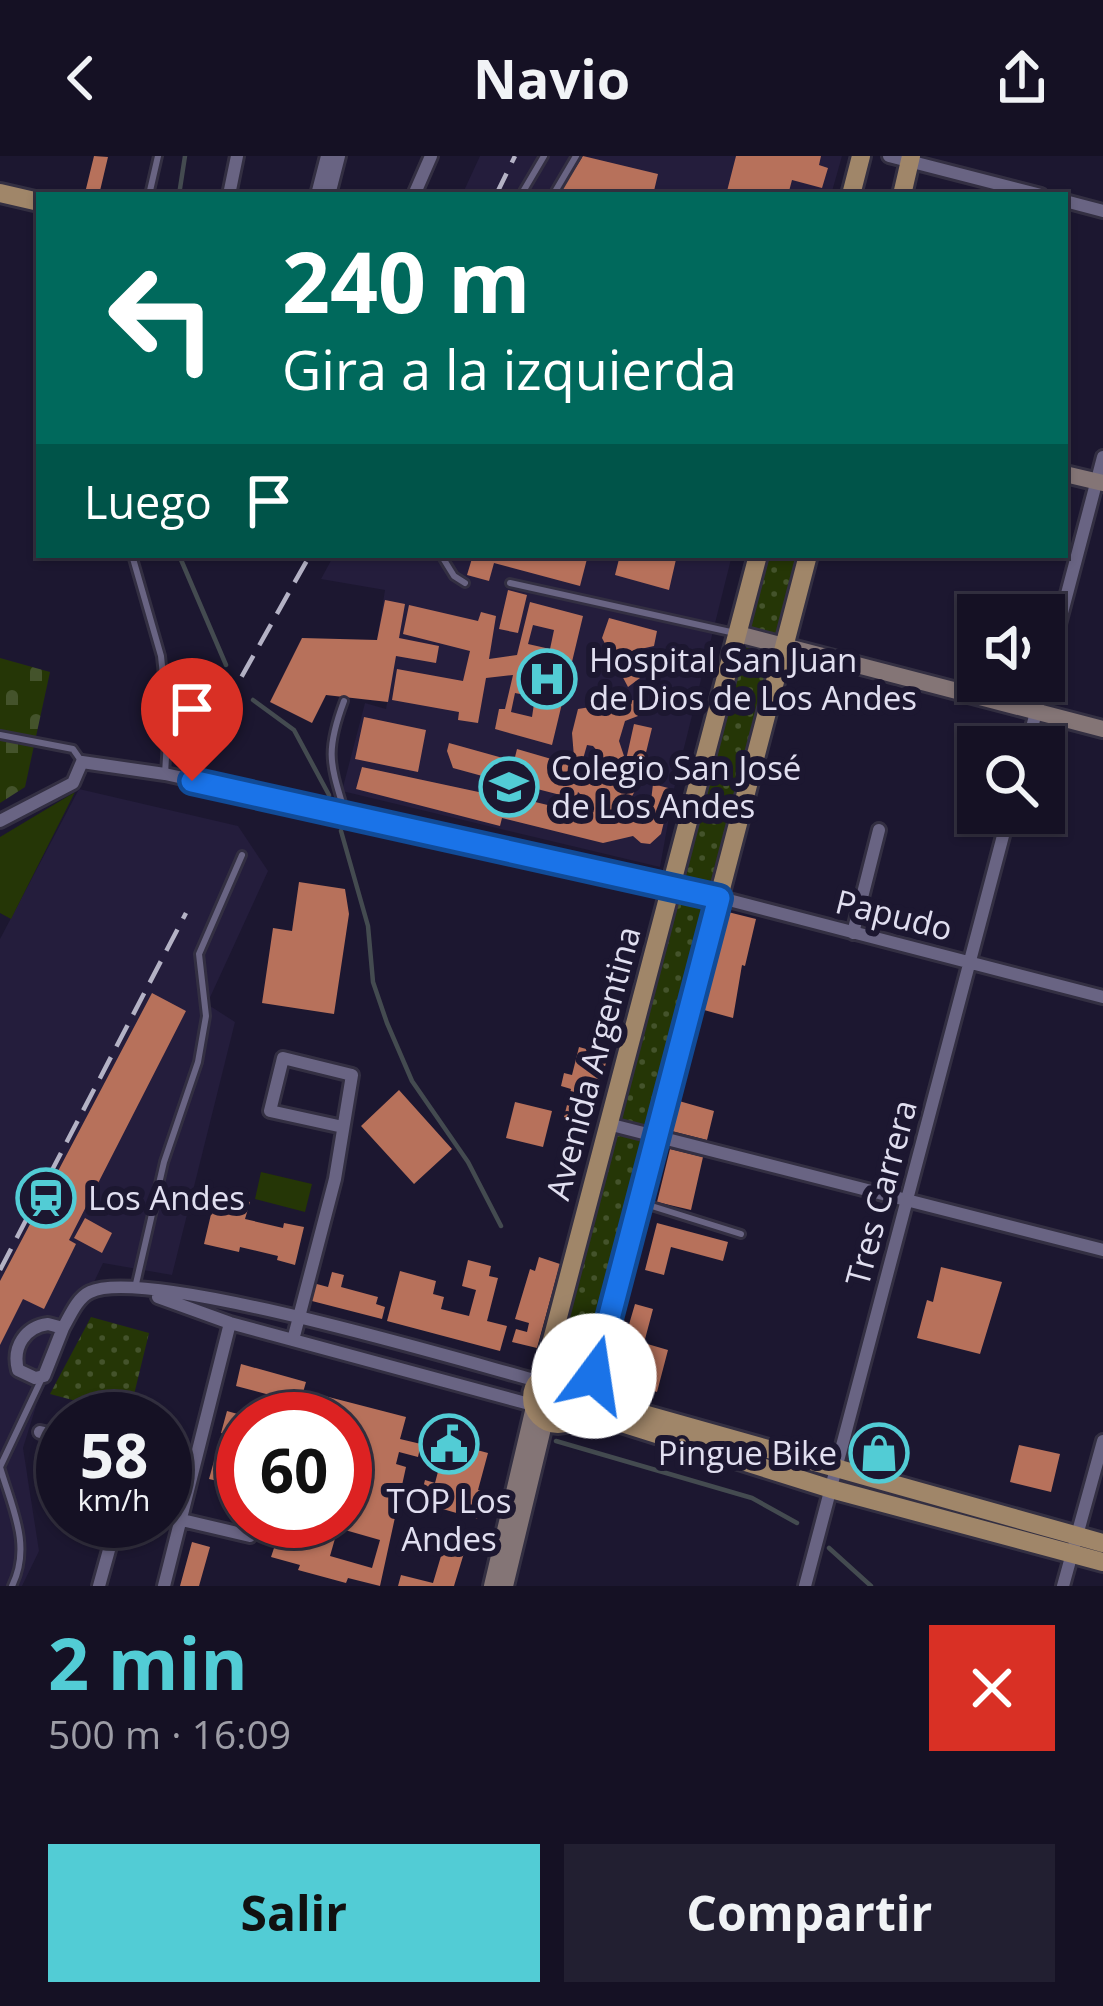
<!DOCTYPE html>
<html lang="es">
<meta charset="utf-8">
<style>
:root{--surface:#151124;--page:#221f31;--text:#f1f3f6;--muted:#9d9da6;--line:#343141;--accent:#52ccd5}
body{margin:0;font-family:"Open Sans",sans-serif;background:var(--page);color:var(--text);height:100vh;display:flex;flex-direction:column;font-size:45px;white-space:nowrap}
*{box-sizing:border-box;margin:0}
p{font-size:39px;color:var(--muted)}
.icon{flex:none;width:66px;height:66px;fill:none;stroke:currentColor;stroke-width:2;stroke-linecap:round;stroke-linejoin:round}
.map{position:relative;height:1430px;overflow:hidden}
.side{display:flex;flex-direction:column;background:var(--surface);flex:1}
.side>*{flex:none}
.top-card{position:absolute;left:36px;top:36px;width:1032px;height:366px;border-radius:0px;box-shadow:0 3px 9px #0004,0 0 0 3px var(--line);background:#00695c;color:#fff;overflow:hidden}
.buttons{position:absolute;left:957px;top:438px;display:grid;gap:24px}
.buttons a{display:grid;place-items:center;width:108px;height:108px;border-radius:0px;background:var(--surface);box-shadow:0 3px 9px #0004,0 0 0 3px var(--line);font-size:60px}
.speed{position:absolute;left:36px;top:1236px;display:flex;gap:24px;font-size:60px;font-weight:700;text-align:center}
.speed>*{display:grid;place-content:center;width:156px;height:156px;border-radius:50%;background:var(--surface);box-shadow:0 3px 9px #0004,0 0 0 3px var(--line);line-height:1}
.speed small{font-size:30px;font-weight:400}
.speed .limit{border:18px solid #d22;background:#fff;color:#111}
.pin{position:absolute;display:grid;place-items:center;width:102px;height:102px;color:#fff;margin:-123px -51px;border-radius:50% 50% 50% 0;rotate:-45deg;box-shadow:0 0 12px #0007}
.pin .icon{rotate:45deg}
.me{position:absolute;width:132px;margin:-66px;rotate:14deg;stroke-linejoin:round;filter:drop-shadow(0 0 9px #0008)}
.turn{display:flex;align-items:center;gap:42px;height:252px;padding:0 48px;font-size:54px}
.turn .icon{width:156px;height:156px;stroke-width:2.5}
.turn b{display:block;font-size:84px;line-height:102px}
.then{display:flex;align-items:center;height:114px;padding:0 48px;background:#0003;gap:24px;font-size:45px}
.round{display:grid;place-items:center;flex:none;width:126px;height:126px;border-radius:0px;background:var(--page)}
.summary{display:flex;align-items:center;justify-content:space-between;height:204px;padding:0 48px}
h1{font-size:72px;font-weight:700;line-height:90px;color:var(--accent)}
.action{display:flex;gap:24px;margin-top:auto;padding:24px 48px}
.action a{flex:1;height:138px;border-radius:0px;background:var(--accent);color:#111;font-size:48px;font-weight:700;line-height:138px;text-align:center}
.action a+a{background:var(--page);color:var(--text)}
header{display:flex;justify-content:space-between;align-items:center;height:156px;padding:0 48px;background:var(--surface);font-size:54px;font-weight:700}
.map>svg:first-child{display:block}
.built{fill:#241d3c}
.grass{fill:#253606}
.cemetery{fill:url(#cemetery-stones)}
.park{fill:url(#park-dots)}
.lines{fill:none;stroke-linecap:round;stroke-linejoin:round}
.stream{stroke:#444b50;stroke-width:4.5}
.building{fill:#b7715b;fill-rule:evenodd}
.service-casing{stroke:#332f42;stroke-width:12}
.minor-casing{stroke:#332f42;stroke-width:18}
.secondary-casing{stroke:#332f42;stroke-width:22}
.primary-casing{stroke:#332f42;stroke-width:24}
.service{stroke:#696483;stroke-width:6}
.minor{stroke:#696483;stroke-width:12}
.secondary{stroke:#847576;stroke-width:16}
.primary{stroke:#a08669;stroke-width:18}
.rail{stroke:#b4b2c5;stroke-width:4.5;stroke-dasharray:24 12;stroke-linecap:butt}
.route-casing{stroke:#114b97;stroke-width:30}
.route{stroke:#1a73e8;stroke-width:21}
.labels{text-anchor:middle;stroke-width:12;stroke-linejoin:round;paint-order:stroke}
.poi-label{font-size:33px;fill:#e1dff0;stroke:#1c1730;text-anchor:start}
.street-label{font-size:33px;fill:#e1dff0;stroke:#1c1730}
</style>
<header><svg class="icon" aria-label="back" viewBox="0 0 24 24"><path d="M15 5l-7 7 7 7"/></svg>Navio<svg class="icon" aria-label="share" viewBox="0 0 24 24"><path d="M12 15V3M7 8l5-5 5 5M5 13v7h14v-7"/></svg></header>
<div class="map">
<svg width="1103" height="1430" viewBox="0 0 1103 1430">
<defs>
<pattern id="cemetery-stones" width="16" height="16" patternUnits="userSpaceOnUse" patternTransform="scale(3)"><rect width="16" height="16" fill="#253606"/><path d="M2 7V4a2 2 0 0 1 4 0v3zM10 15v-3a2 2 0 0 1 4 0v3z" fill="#44532b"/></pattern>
<pattern id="park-dots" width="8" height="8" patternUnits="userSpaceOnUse" patternTransform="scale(3)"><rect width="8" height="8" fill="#253606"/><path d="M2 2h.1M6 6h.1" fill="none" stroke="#44532b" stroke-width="1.8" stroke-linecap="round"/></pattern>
</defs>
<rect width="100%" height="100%" fill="#1c1730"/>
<path class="built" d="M 480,0 L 842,0 L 831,39 L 462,39 Z
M 334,399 L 732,399 L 675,628 L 660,711 L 342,635 L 365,547 L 386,553 L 397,490 L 377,484 L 385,434 L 321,423 Z
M 79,633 L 238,670 L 268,715 L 207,848 L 235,866 L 172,1119 L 103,1107 L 37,1247 L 23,1292 L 39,1395 L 22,1430 L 0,1430 L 0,783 Z"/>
<path class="grass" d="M 75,636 L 11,763 L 0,757 L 0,681 Z
M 261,1016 L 312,1028 L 305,1056 L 255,1043 Z"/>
<path class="cemetery" d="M 0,502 L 50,516 L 25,631 L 0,647 Z"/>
<path class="park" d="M 761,399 L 797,399 L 590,1218 L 555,1207 Z
M 91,1161 L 149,1177 L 129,1259 L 50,1238 Z"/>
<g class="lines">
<path class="stream" d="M 179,39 L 185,0
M 179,399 L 226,509
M 253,544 L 294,574 L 329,639
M 341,675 L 368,770 L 373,826 L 387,867 L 412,925 L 468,1006 L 501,1070
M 556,1285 L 752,1342 L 797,1367
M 829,1392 L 871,1430"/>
</g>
<path class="building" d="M 94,0 L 108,1 L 99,39 L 85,37 Z
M 583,0 L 658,18 L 653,39 L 558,39 Z
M 736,0 L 821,0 L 819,9 L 828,12 L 822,32 L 792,24 L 788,39 L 726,39 Z
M 473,399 L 588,399 L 580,430 L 494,407 L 489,425 L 467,419 Z
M 620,399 L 677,399 L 669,434 L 615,419 Z
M 508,434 L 527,439 L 518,477 L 499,473 Z
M 385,444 L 405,448 L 399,482 L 439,490 L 436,507 L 396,500 L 388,546 L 326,539 L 312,567 L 270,546 L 302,482 L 377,484 Z
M 530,446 L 583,460 L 552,589 L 495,573 L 499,553 L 505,553 L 513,519 L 486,522 L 478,567 L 458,564 L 459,556 L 392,544 L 397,513 L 463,525 L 470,495 L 403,478 L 409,449 L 478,465 L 481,456 L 496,460 L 489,503 L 517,499 ZM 533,469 L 554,474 L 550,493 L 528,488 ZM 515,537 L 535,541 L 532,561 L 511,556 Z
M 609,462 L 657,475 L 654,490 L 627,496 L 626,501 L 644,519 L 628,531 L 602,482 Z
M 634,544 L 638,560 L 625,565 L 619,585 L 624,600 L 609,608 L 593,590 L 587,589 L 583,603 L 574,601 L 572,577 L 578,553 Z
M 364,561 L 426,574 L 418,616 L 355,603 Z
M 634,568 L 652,572 L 641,617 L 624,613 Z
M 449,587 L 514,605 L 517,593 L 572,609 L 570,614 L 582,617 L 585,609 L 641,624 L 626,651 L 649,662 L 653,628 L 672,633 L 661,678 L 650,688 L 641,687 L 633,680 L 603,687 L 502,662 L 500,670 L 356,633 L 362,611 L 502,641 L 486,621 L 453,612 L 447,595 ZM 510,626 L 576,643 L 578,636 L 590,647 L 581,657 L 531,645 Z
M 299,726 L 345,733 L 349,758 L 334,858 L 262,847 L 273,772 L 292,775 Z
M 728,756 L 756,763 L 745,810 L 742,809 L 733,862 L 704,854 Z
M 152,837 L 186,855 L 69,1084 L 76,1088 L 44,1153 L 23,1143 L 0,1189 L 0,1125 Z
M 579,891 L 608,899 L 590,968 L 564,961 L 571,933 L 561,930 L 564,917 L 572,919 Z
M 399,934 L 452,993 L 414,1028 L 361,970 Z
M 679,945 L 714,955 L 707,984 L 671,975 Z
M 515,946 L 552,955 L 543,991 L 506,982 Z
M 670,993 L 703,1001 L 691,1054 L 657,1046 Z
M 216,1037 L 250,1046 L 245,1063 L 283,1072 L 284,1067 L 304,1071 L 295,1109 L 277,1104 L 278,1100 L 240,1091 L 239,1096 L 204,1088 Z
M 85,1062 L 112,1077 L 102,1097 L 74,1082 Z
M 657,1067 L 728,1086 L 723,1105 L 671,1091 L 664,1119 L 645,1114 Z
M 539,1101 L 560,1108 L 537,1192 L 512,1186 L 516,1173 L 527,1176 L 529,1167 L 515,1163 L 530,1113 L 535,1115 Z
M 468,1104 L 491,1110 L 489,1120 L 498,1122 L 487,1165 L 507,1170 L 500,1195 L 387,1165 L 400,1115 L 436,1125 L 433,1138 L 444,1141 L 441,1153 L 469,1160 L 476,1134 L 462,1130 Z
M 941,1111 L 1002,1126 L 980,1198 L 917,1182 L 927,1144 L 933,1146 Z
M 332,1116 L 344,1119 L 341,1131 L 378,1141 L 376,1148 L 385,1151 L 382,1163 L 308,1144 L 313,1127 L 328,1131 Z
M 635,1148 L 653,1153 L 644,1187 L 668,1194 L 657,1236 L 613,1223 Z
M 241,1208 L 306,1226 L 300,1247 L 236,1230 Z
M 317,1238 L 406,1261 L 400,1283 L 421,1288 L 418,1301 L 399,1296 L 396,1308 L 406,1311 L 380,1430 L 348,1422 L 346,1427 L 298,1414 L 300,1409 L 271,1401 L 277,1383 L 310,1392 L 318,1365 L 345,1365 L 345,1330 L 350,1320 L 345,1318 L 345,1263 L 311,1263 ZM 338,1372 L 380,1384 L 372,1412 L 330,1400 Z
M 227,1255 L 252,1262 L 243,1263 L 243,1283 L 221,1277 Z
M 449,1274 L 465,1279 L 462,1290 L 488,1297 L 478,1334 L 484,1335 L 477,1363 L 429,1349 L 432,1339 L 422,1336 L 425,1324 L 435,1327 Z
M 1019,1289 L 1060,1298 L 1051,1336 L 1010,1326 Z
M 176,1303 L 189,1306 L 177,1353 L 165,1350 Z
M 214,1305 L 243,1312 L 243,1331 L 209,1323 Z
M 192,1386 L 210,1391 L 199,1430 L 180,1430 Z
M 444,1390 L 464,1397 L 454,1430 L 398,1430 L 401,1419 L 433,1427 Z"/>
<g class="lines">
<g class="service-casing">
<path id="service" d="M 149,39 L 158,0
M 521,39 L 544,0
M 553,39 L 576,0
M 132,399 L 161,500 L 168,568 L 165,618
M 441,399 L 454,420 L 465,427
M 510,427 L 735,477
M 344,545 C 325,596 330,607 345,657
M 0,579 L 73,593 L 82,606
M 642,1047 L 741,1078
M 135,1132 L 164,1006 L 198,906 L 206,860 L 199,798 L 242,699
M 0,1311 C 12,1352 32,1390 12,1430
M 0,1311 L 42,1222"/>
</g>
<g class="minor-casing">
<path id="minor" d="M 889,0 L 1041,39
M 230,34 L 237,0
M 317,39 L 327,0
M 329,39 L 339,0
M 414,39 L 431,0
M 1065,45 L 1103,55
M 1044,525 L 1103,301
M 1027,591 L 1044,525
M 0,665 L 73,627 L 82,606 L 165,618 L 671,729 L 1103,841
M 853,777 L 879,674
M 608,968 L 1103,1094
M 158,1141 L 230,1167 L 533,1249
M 48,1168 L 63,1172 L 44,1220 L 35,1222 L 18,1214 C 12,1191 25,1171 48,1168 Z
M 63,1172 C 70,1160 77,1142 90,1136 C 145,1109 466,1206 538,1225
M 293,1184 L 335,1023 L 352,919 L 283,902 L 270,955 L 343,971
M 40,1276 L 63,1281
M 165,1360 L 250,1380
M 99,1430 L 117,1365
M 164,1430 L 230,1167
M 805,1430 L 1009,657
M 1063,1430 L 1103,1285"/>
</g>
<g class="secondary-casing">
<path id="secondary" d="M 1065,318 L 1103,327
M 738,478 L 1103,573
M 492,1430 L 534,1251
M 505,1430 L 545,1264"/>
</g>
<g class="primary-casing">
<path id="primary" d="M 0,37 L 39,46
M 851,39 L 861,0
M 902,39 L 911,0
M532 1242a26 26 0 1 1 52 0a26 26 0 1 1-52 0Z
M 542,1222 L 758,399
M 583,1235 L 594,1220 L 808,399
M 583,1241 L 1103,1387
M 580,1254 L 831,1333 L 1103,1406"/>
</g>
<use href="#service" class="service"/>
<use href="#minor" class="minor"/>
<use href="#secondary" class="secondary"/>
<use href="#primary" class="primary"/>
<path class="rail" d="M 496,39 L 515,0
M 224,552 L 310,399
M 0,1114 L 186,757"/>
</g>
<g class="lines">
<g class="route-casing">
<path id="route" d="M 192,625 L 719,742 L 594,1220"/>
</g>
<use href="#route" class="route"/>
</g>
<defs>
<g id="hospital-ring" transform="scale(3)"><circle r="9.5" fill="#1c1730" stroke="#52ccd5" stroke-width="1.5"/><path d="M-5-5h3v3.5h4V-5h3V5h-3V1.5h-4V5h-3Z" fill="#52ccd5"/></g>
<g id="school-ring" transform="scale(3)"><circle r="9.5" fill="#1c1730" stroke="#52ccd5" stroke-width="1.5"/><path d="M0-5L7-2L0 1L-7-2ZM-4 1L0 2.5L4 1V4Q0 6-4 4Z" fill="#52ccd5"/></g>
<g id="station-ring" transform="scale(3)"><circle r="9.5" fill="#1c1730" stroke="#52ccd5" stroke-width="1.5"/><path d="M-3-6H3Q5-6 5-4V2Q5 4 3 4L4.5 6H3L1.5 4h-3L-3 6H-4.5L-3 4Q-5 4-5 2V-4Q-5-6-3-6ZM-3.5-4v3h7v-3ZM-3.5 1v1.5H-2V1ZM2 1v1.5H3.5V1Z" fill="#52ccd5"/></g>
<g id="civic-ring" transform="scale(3)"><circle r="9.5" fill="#1c1730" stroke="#52ccd5" stroke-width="1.5"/><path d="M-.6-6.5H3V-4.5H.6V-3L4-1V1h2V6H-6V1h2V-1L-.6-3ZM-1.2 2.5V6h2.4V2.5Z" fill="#52ccd5"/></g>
<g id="shop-ring" transform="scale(3)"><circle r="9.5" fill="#1c1730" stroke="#52ccd5" stroke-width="1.5"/><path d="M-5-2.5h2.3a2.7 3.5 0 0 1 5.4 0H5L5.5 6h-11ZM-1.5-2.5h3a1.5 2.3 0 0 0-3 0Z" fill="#52ccd5"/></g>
</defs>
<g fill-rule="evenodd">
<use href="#hospital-ring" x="547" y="523"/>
<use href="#school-ring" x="509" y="631"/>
<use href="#station-ring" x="46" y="1042"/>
<use href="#civic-ring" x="449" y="1288"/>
<use href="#shop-ring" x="879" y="1297"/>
</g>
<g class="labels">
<g class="poi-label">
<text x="589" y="516">Hospital San Juan<tspan x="589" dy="38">de Dios de Los Andes</tspan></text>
<text x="551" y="624">Colegio San José<tspan x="551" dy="38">de Los Andes</tspan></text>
<text x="88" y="1054">Los Andes</text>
<text x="837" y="1309" text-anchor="end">Pingue Bike</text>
<text x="449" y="1357" text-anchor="middle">TOP Los<tspan x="449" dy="38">Andes</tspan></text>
</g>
<g class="street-label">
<text transform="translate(894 759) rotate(14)" y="12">Papudo</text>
<text transform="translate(593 907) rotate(-75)" y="12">Avenida Argentina</text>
<text transform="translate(881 1037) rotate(-75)" y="12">Tres Carrera</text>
</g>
</g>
</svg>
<div class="buttons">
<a><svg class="icon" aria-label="sound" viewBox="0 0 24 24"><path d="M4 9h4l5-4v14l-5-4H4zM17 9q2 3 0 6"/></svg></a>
<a><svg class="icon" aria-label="search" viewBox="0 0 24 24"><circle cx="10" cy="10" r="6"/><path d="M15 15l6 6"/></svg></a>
</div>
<div class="speed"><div>58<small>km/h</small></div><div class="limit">60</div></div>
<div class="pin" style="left:192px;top:625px;background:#d93025"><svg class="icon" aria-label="arrive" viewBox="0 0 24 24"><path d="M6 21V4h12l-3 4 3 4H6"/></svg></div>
<svg class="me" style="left:594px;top:1220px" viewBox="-20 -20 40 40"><circle r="19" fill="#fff"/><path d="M0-13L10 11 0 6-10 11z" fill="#1a73e8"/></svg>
<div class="top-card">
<div class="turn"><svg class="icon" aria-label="left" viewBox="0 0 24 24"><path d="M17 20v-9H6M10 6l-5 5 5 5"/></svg><div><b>240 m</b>Gira a la izquierda</div></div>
<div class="then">Luego<svg class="icon" aria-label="arrive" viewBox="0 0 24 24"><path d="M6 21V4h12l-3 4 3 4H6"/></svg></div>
</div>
</div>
<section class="side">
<div class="summary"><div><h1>2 min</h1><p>500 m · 16:09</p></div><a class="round" style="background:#d93025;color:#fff"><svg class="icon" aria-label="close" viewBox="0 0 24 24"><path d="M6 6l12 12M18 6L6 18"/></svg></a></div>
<div class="action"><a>Salir</a><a>Compartir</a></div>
</section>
